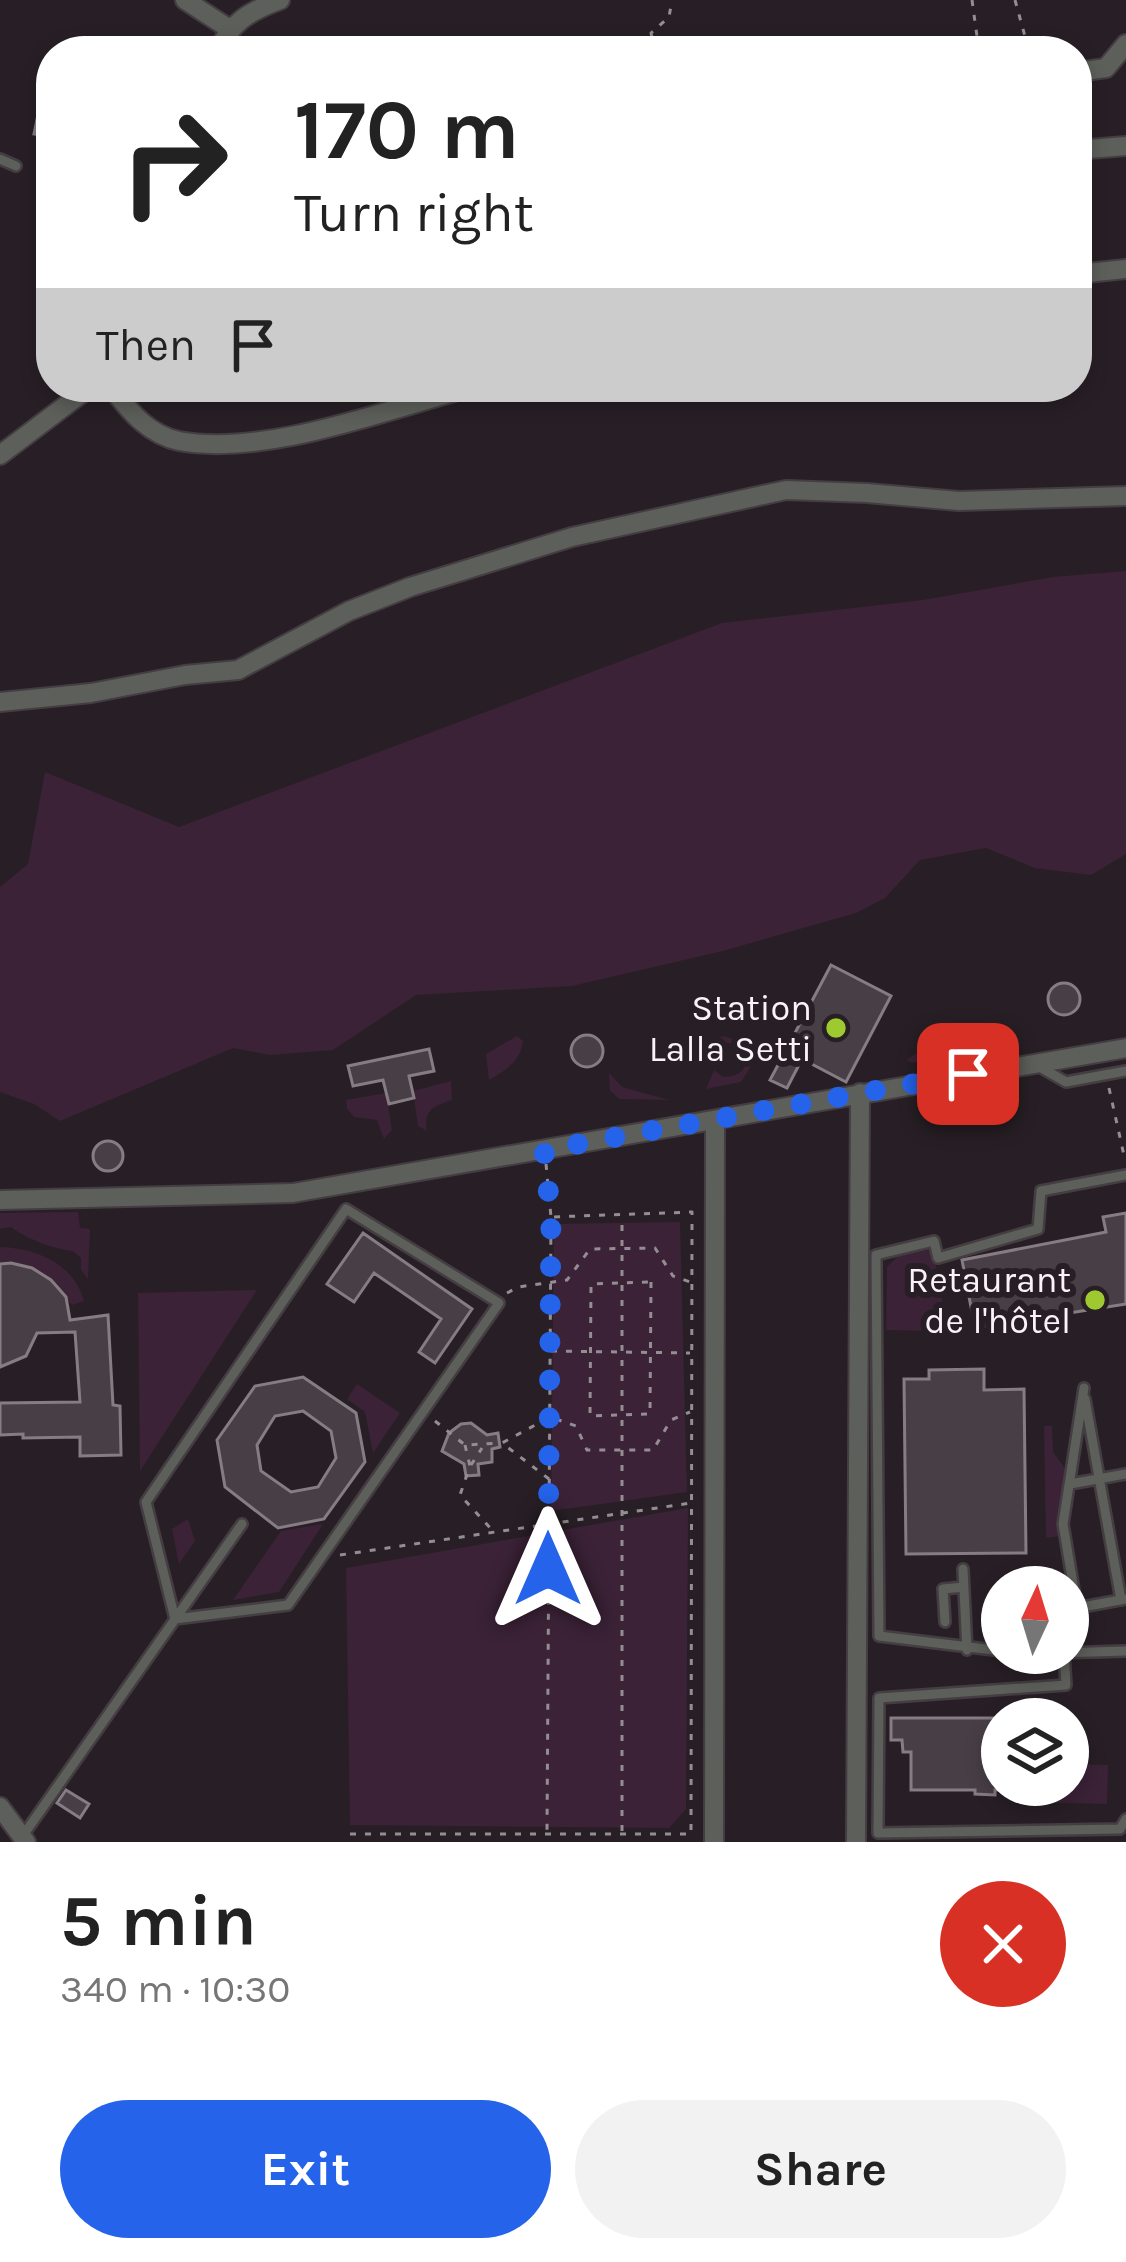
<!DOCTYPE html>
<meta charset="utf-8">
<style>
:root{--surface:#fff;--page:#f2f2f2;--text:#222;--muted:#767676;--accent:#2563eb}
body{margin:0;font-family:Karla,sans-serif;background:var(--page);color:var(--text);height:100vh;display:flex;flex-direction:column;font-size:45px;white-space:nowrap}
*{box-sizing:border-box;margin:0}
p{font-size:39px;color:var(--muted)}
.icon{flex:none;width:66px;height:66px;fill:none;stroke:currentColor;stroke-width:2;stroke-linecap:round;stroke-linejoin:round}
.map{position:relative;height:1842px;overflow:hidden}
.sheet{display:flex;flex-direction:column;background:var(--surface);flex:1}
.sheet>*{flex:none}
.hud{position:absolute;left:36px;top:36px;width:1056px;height:366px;border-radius:48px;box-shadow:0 6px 18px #0003;background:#fff;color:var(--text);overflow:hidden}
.needle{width:78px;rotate:4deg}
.fabs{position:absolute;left:981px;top:1566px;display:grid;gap:24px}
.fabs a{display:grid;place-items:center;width:108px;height:108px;border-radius:50%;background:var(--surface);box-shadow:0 6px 18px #0003;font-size:60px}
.pin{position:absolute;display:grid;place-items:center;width:102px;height:102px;color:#fff;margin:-51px;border-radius:24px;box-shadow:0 6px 18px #0006}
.me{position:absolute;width:132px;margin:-66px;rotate:0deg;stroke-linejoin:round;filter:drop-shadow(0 0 9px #0008)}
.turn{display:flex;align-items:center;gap:42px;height:252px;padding:0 60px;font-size:54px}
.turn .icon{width:156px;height:156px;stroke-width:2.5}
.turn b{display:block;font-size:84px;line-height:102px}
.then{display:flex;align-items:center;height:114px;padding:0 60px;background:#0003;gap:24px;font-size:45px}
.round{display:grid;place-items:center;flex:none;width:126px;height:126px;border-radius:63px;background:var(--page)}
.overview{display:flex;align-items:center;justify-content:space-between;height:204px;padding:0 60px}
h1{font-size:72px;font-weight:700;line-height:90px}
.button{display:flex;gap:24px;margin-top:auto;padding:24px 60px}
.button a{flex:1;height:138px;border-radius:72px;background:var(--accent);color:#fff;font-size:48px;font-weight:700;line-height:138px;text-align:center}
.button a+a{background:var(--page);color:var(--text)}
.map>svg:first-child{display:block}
.green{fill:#3b2237}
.building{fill:#483f46;stroke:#867c84;stroke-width:3;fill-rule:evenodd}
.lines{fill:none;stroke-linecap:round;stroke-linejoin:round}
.lane-casing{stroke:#443d42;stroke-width:14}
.street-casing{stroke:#443d42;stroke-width:22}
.path{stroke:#948d92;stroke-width:3;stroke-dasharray:6 9;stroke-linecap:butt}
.lane{stroke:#5d5f5a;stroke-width:9}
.street{stroke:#5d5f5a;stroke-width:18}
.route{stroke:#2563eb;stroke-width:21;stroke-dasharray:0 37.8}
.poi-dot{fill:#9eca2f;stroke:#271f25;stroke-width:4.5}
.labels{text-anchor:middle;stroke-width:12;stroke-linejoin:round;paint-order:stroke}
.poi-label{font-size:36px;fill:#f9f3f7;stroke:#271f25;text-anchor:end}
</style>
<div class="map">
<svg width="1126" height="1842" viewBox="0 0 1126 1842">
<rect width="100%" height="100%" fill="#271f25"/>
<path class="green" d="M 1126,571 L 1126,854 L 1091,875 L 1035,868 L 986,848 L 920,860 L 885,898 L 856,913 L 723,951 L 572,986 L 416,995 L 333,1050 L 270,1055 L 233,1048 L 60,1121 L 34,1104 L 0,1092 L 0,887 L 28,864 L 45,772 L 179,827 L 722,623 L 923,600 L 1053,577 Z
M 949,1032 L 964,1041 L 969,1050 L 913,1063 L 906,1060 Z
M 517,1036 L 523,1041 C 521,1060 506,1071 489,1080 L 486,1054 Z
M 723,1036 L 745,1042 L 753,1063 L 741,1082 L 706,1089 L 714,1070 L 723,1077 C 737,1076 746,1073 746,1057 L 738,1045 L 723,1042 L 711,1053 L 699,1045 Z
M 609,1073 L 622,1087 L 669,1100 L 619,1099 L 610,1090 Z
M 451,1081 L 452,1100 C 434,1106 423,1110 427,1131 L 418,1126 L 413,1091 Z
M 386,1093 L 392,1130 L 384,1139 L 377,1120 L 354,1117 L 347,1109 L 346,1100 Z
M 78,1212 L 80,1228 L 90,1229 L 88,1279 L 81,1270 L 81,1258 L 73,1251 C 53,1249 27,1239 11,1227 L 0,1229 L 0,1213 Z
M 680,1222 L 687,1492 L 551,1511 L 554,1224 Z
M 0,1247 C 37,1248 74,1264 84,1301 L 72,1305 C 52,1281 34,1261 0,1264 Z
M 933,1249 L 947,1326 L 933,1327 L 932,1331 L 886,1330 L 887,1267 L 898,1256 Z
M 257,1290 L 140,1471 L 138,1293 Z
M 357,1384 L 400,1413 L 373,1453 L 365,1412 L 347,1399 Z
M 1044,1426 L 1052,1426 L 1053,1452 L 1067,1471 L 1061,1536 L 1046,1538 Z
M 688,1508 L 686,1809 L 669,1828 L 350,1825 L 346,1568 Z
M 188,1519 L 195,1541 L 179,1564 L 172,1529 Z
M 323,1524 L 279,1592 L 233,1600 L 281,1531 Z
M 1068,1764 L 1108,1765 L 1107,1804 L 1027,1802 L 1027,1785 L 1068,1785 Z"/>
<path class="building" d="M 45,81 L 51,82 L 51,136 L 34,134 Z
M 831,965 L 891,996 L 846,1082 L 802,1059 L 787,1088 L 770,1080 Z
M1048 999a16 16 0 1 1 32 0a16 16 0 1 1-32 0Z
M571 1051a16 16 0 1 1 32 0a16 16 0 1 1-32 0Z
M 429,1049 L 434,1071 L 409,1076 L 414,1098 L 389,1104 L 383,1080 L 353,1086 L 348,1066 Z
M93 1156a15 15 0 1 1 30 0a15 15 0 1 1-30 0Z
M 1126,1213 L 1126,1304 L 975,1328 L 962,1260 L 1106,1232 L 1103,1217 Z
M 363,1233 L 472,1309 L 435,1363 L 419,1352 L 441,1319 L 374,1273 L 354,1302 L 327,1284 Z
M 11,1263 L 32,1268 L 51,1280 L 66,1297 L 70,1320 L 108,1315 L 113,1405 L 120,1406 L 121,1455 L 80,1456 L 80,1437 L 23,1438 L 23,1434 L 0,1435 L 0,1403 L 80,1402 L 75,1332 L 37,1333 L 26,1356 L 0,1367 L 0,1264 Z
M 984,1369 L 984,1390 L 1024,1389 L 1026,1553 L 906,1554 L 904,1379 L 929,1379 L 929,1370 Z
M 303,1377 L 356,1413 L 365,1462 L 324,1519 L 278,1528 L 225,1487 L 217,1440 L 255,1386 ZM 303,1411 L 331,1431 L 336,1458 L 318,1487 L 291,1492 L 261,1471 L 257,1445 L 275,1416 Z
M 471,1423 L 487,1435 L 498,1433 L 500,1447 L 492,1449 L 492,1462 L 478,1464 L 479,1475 L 466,1476 L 464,1464 L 442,1451 L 449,1433 L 461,1424 Z
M 891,1718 L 1002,1718 L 1002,1790 L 995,1790 L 995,1795 L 975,1794 L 975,1790 L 911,1790 L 911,1752 L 903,1752 L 902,1740 L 891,1740 Z
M 66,1790 L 89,1804 L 80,1818 L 57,1803 Z"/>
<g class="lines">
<g class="lane-casing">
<path id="lane" d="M 0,159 L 16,166
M 1038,1066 L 1066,1082 L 1126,1071
M 346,1209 L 499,1303 L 288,1605 L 175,1619 L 146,1502 Z
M 1084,1388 L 1063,1524 L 1077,1608 L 1126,1599
M 1085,1399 L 1121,1600
M 1070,1484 L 1126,1474
M 963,1569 L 967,1650
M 945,1622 L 943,1589 L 964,1587
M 1002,1651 L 879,1636 L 876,1255 L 934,1241 L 938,1258 L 1038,1229 L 1041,1191 L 1126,1175
M 1057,1653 L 1126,1651
M 1064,1653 L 1066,1685 L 879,1698 L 878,1833 L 1120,1829 L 1126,1819
M 22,1837 L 242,1524"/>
</g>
<g class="street-casing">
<path id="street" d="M 185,0 L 228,28
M 218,51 C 231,22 250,11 280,0
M 1077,72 L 1106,68 L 1126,44
M 1077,150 L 1126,146
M 1077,274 L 1126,269
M 116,387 L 114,391 C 131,413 150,435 179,441 C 266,457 388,409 472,387
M 0,455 L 90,387
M 0,702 L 91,693 L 185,675 L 238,670 L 349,611 L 410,587 L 572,537 L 786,490 L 867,493 L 959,501 L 1126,496
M 0,1200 L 293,1193 L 1126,1048
M 0,1807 L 26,1842
M 714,1842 L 715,1120
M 856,1842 L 860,1093"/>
</g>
<path class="path" d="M 972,0 L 979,51
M 1015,0 L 1029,51
M 655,51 L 651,33 L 669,17 L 672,0
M 1109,1088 L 1125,1160
M 546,1164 L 551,1217 L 547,1832
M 651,1282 L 650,1414 L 590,1416 L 591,1284 Z
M 507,1293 L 518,1287 L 567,1280 L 590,1249 L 655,1248 L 673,1276 L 690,1282
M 551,1351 L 690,1353
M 435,1421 L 465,1445 L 501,1443
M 465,1445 L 470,1466 L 460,1495 L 493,1531
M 471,1465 L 482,1448
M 549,1479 L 502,1443 L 550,1417 L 576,1426 L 587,1450 L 653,1450 L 671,1420 L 690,1412
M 340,1555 L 691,1503
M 622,1831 L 622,1216
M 350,1834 L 691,1834 L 692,1212 L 551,1217"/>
<use href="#lane" class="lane"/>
<use href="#street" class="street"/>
</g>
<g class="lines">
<path class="route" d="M 548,1569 L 551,1217 L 544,1150 L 968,1074"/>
</g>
<g class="poi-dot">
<circle cx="836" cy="1028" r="12"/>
<circle cx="1095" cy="1300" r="12"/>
</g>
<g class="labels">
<g class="poi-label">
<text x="812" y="1020">Station<tspan x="812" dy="41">Lalla Setti</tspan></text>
<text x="1071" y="1292">Retaurant<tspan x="1071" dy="41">de l'hôtel</tspan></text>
</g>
</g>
</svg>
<div class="fabs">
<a><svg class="needle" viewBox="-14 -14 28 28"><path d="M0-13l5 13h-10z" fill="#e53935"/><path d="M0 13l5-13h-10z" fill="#767676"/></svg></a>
<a><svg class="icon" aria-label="layers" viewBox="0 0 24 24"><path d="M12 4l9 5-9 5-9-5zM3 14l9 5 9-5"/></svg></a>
</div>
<div class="pin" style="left:968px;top:1074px;background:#d93025"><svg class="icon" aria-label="arrive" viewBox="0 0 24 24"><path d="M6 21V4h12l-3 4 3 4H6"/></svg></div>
<svg class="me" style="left:548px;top:1569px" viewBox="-20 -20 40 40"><path d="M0-17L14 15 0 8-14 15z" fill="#2563eb" stroke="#fff" stroke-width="4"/></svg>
<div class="hud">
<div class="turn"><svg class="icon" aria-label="right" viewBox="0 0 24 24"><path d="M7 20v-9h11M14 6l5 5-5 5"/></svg><div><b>170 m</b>Turn right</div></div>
<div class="then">Then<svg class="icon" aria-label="arrive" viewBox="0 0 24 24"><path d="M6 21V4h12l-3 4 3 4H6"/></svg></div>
</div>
</div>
<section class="sheet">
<div class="overview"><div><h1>5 min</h1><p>340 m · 10:30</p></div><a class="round" style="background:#d93025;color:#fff"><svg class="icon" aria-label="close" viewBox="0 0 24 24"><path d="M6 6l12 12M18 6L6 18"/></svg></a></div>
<div class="button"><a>Exit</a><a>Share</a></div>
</section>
